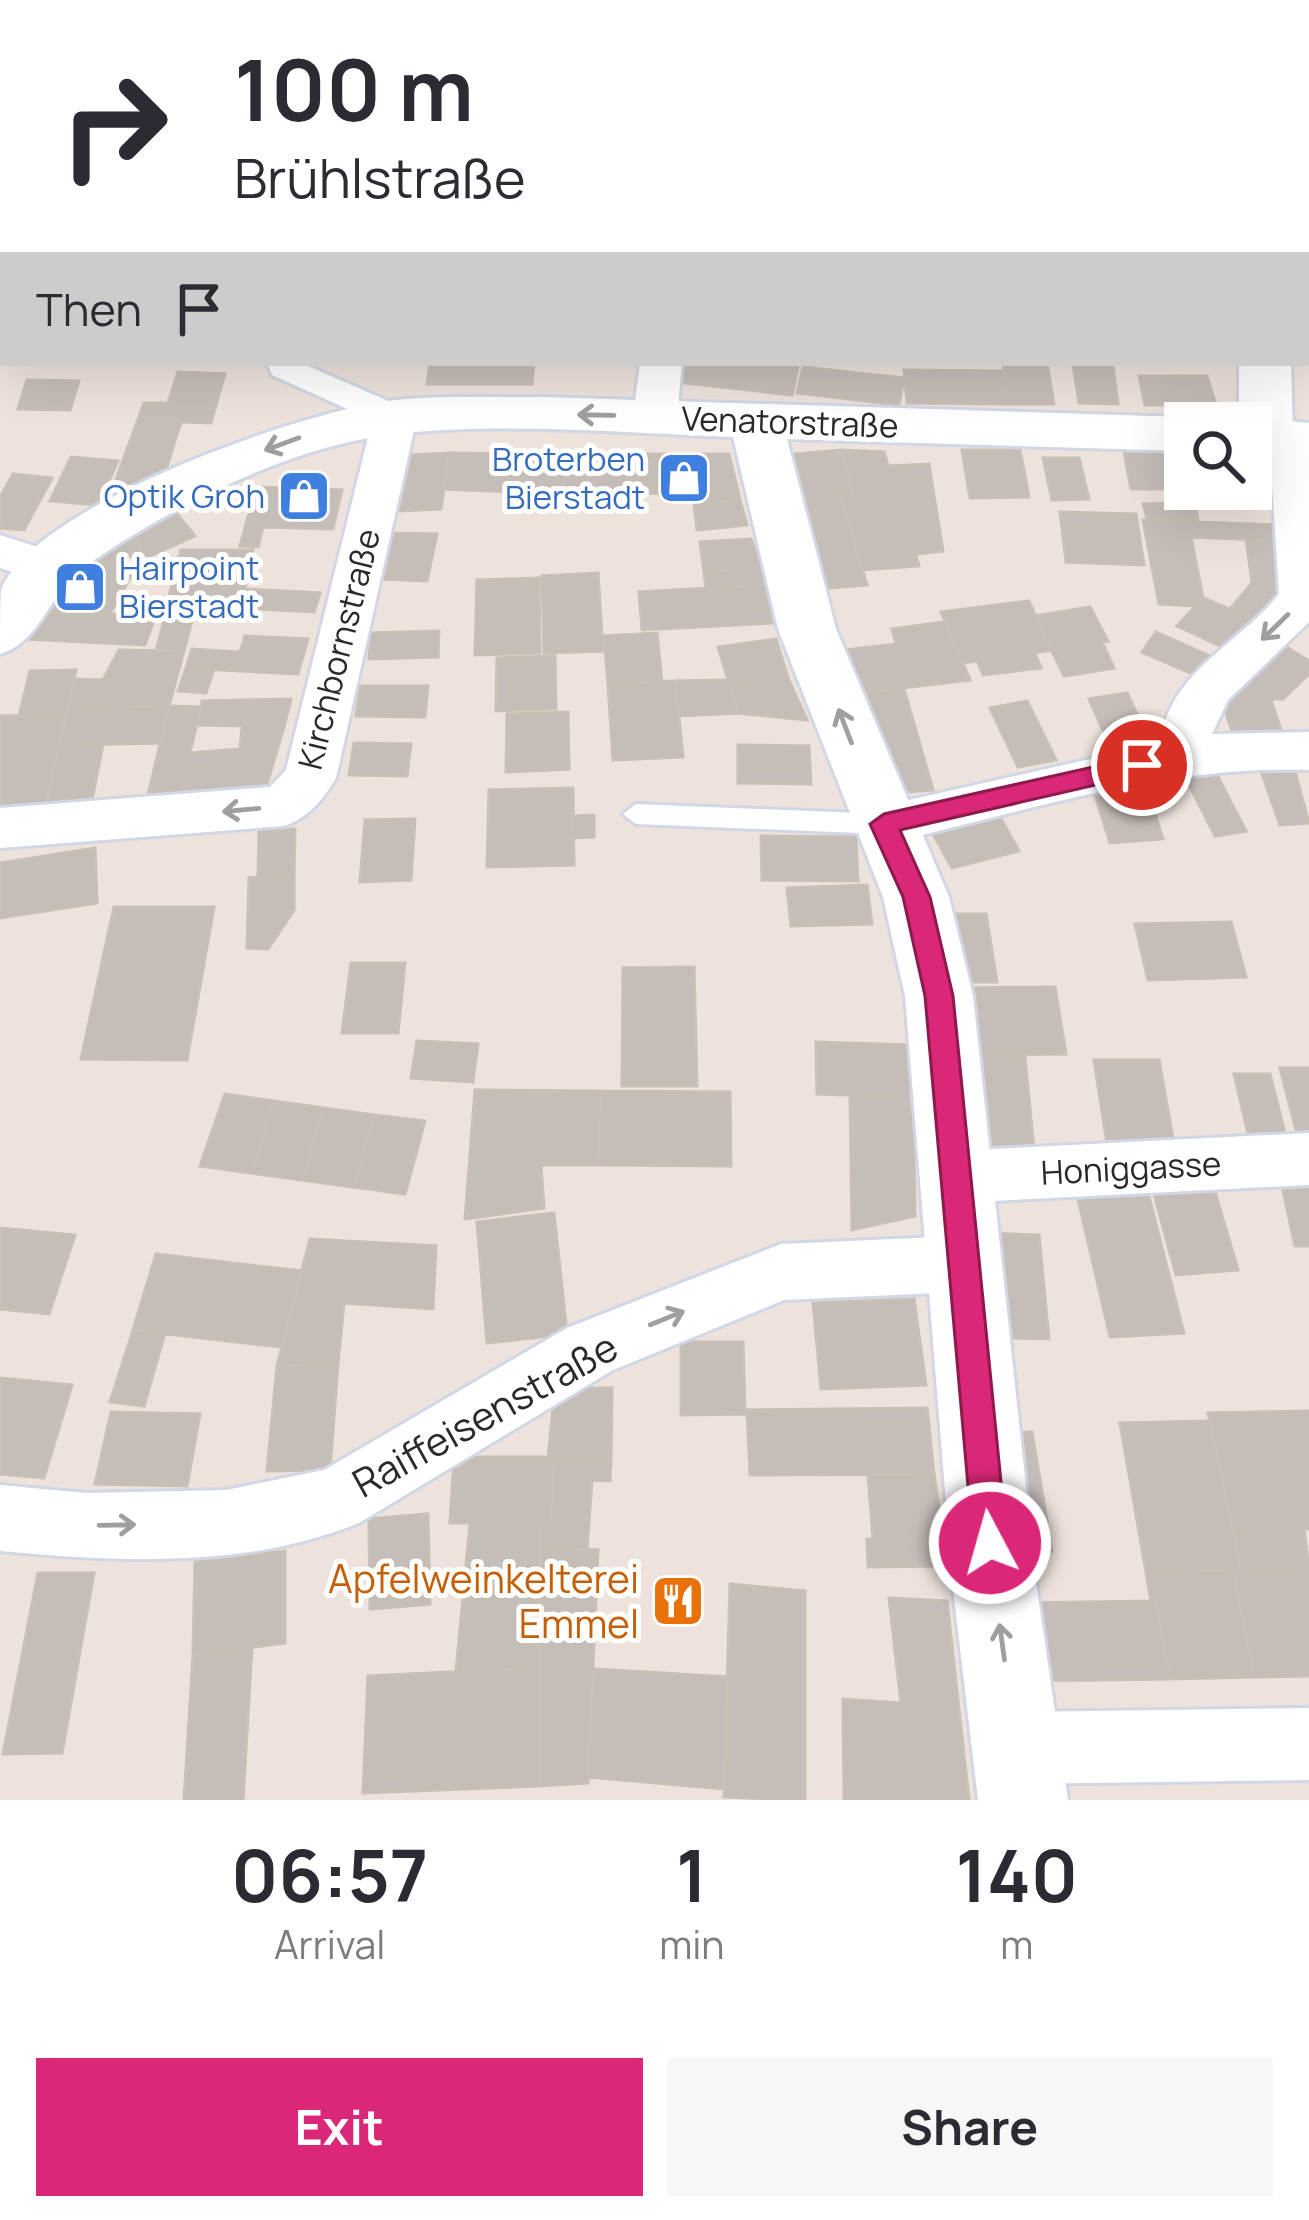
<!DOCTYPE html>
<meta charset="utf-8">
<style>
:root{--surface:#fff;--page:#f7f7f7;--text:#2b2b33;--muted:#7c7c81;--accent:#db2777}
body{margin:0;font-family:Manrope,sans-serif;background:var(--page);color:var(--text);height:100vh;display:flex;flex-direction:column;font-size:45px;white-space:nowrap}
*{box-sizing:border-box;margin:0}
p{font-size:39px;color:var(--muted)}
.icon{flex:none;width:66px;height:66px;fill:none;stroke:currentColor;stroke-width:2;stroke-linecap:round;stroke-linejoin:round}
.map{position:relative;height:1800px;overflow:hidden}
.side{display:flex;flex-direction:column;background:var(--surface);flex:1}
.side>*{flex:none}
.hud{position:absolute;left:0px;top:0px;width:1311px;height:366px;box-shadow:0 12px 48px #0002;background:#fff;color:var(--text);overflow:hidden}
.controls{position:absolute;left:1164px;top:402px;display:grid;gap:24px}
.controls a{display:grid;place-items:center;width:108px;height:108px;border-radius:0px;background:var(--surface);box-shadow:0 12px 48px #0002;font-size:60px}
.pin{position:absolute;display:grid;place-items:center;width:102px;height:102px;color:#fff;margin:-51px;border:6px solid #fff;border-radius:50%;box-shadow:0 3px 12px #0007}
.me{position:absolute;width:132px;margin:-66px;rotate:354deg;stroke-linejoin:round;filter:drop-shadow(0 0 9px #0008)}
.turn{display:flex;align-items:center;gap:42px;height:252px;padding:0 36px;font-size:54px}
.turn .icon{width:156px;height:156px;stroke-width:2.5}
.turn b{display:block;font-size:84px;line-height:102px}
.then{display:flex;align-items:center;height:114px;padding:0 36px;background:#0003;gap:24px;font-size:45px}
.eta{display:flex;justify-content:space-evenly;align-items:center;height:204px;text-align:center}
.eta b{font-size:72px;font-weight:700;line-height:84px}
.action{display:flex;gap:24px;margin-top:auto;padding:24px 36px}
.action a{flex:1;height:138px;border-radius:0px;background:var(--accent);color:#fff;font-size:48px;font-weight:700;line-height:138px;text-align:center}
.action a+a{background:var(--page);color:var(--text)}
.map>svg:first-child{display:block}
.building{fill:#c5bdb8;stroke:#c8bfb5;stroke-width:3}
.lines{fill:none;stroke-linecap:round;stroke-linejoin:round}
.service-casing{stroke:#d1d7e4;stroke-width:6}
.pedestrian-casing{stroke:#d1d7e4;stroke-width:6}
.minor-casing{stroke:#d1d7e4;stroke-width:6}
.tertiary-casing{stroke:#d1d7e4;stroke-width:6}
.secondary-casing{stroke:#d1d7e4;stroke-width:6}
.service{fill:#fff;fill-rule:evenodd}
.pedestrian{fill:#fff;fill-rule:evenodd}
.minor{fill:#fff;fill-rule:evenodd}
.tertiary{fill:#fff;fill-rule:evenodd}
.secondary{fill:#fff;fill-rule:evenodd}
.oneway{stroke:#9f9f9f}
.route{fill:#db2777;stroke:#8e194d;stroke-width:3}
.labels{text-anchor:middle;stroke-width:10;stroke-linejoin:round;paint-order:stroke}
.street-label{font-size:33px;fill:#2a2a2a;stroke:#fff}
.shop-label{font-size:33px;fill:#366cbe;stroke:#fff;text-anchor:end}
.near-street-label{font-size:39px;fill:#2a2a2a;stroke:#fff}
.near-food-label{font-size:39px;fill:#c56008;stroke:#fff;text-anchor:end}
</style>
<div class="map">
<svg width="1309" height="1800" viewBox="0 0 1309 1800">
<rect width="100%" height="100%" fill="#ede3dc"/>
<path class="building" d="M 430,363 L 534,363 L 532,384 L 427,384 Z
M 679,363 L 799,363 L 792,395 L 676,382 Z
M 1003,363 L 1047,363 L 1054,404 L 1009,404 Z
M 1073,365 L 1113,366 L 1118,404 L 1079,403 Z
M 803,367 L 904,378 L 899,405 L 797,393 Z
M 904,370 L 1005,371 L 1009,404 L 907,403 Z
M 178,372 L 225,374 L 211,423 L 181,422 L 163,479 L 111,493 L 144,403 L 168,403 Z
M 1139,376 L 1207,376 L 1216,405 L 1145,405 Z
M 27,380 L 79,381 L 70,410 L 18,409 Z
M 841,450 L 884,452 L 888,466 L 929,464 L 943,551 L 916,554 L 919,566 L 862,570 L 840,494 L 853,493 Z
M 841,450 L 853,493 L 796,498 L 784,455 Z
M 962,450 L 1020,450 L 1029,497 L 970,498 Z
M 1124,451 L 1185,452 L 1185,489 L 1193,489 L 1198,520 L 1147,519 L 1143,504 L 1170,503 L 1168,489 L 1131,489 Z
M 449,453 L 570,454 L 563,494 L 443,489 Z
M 449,453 L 441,509 L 399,511 L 412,455 Z
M 570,454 L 633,454 L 631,493 L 563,494 Z
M 633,454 L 729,454 L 740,500 L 694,504 L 690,494 L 631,493 Z
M 71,457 L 118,461 L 98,505 L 50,501 Z
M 1043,458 L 1079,458 L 1089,499 L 1052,500 Z
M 1251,458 L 1272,460 L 1274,499 L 1193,491 L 1251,489 Z
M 13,474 L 52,478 L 24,530 L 0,528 L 0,497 Z
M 256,487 L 342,490 L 333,529 L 263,527 L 258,547 L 240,546 Z
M 840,494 L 867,585 L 821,589 L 796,498 Z
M 740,500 L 747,525 L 697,530 L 694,504 Z
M 1060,512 L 1136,514 L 1144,565 L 1066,562 Z
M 177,514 L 195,536 L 148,557 L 130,534 Z
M 1143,520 L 1277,525 L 1281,541 L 1191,537 L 1203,598 L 1195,606 L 1159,604 Z
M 392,533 L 437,534 L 427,581 L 382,579 Z
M 130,534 L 143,550 L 115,564 L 76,559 Z
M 751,539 L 763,568 L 704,572 L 700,542 Z
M 1246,539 L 1281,541 L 1287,594 L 1258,621 L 1230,609 L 1252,583 Z
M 181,550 L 253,550 L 243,597 L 169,596 Z
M 76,559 L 136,567 L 110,614 L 41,610 Z
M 763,568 L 766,585 L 706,589 L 704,572 Z
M 598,573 L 603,651 L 544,653 L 542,576 Z
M 539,578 L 540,653 L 475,655 L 477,580 Z
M 766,585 L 772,623 L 642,630 L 639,592 Z
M 245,589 L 320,593 L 314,612 L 239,608 Z
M 1203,598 L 1258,621 L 1231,651 L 1177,626 Z
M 1029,601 L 1051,650 L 1035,653 L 1041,668 L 983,675 L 977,661 L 963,663 L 941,612 Z
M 1090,607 L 1108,641 L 1102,642 L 1114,668 L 1064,676 L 1035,616 Z
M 166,612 L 194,613 L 184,651 L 156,651 Z
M 35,613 L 110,614 L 156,615 L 145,645 L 26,639 Z
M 945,622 L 970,680 L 851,694 L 837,651 L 896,644 L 892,629 Z
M 439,631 L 438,657 L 369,659 L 371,633 Z
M 1156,632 L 1221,661 L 1202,678 L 1142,652 Z
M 657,633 L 662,682 L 608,684 L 604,636 Z
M 245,636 L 308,639 L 298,674 L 186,668 L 192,649 L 240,652 Z
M 776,639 L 788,678 L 730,686 L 718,647 Z
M 1280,643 L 1309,661 L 1309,674 L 1283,699 L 1221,698 Z
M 119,650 L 184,651 L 169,706 L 68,708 L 74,679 L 103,680 Z
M 555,656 L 556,709 L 496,711 L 497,658 Z
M 186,668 L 214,669 L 206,693 L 178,691 Z
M 76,670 L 66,715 L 19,716 L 30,671 Z
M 788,678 L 807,720 L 738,713 L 730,686 Z
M 728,680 L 738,713 L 679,716 L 675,681 Z
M 675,681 L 683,757 L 613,760 L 608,684 Z
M 360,686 L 428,686 L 425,717 L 356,716 Z
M 904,689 L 933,790 L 885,794 L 858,693 Z
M 1127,693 L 1149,740 L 1110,746 L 1089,699 Z
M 1270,697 L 1281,730 L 1232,731 L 1221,698 Z
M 291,699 L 284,727 L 197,725 L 202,701 Z
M 1027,701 L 1056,760 L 1018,767 L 990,708 Z
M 169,706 L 201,707 L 190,753 L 240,749 L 242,727 L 284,727 L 267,784 L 148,795 Z
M 169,706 L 162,743 L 59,745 L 68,708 Z
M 568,712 L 569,769 L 506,772 L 507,714 Z
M 66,715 L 44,811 L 0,812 L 0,716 Z
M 354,743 L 411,744 L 407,776 L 349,775 Z
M 103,744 L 92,800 L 47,801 L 59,745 Z
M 738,745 L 809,746 L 811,784 L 738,783 Z
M 1292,761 L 1309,823 L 1280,825 L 1258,762 Z
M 1214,769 L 1246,831 L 1215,836 L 1184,775 Z
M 1145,784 L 1163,839 L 1110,843 L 1093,788 Z
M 573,788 L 574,865 L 487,867 L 489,790 Z
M 594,815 L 594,837 L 573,838 L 573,816 Z
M 1000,817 L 1019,851 L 952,868 L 933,834 Z
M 415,819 L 411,880 L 360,882 L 365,820 Z
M 295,829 L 294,874 L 258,877 L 259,832 Z
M 761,836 L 856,837 L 858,881 L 762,880 Z
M 95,848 L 97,903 L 0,918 L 0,863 Z
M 294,874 L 294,910 L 248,914 L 249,878 Z
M 867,885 L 872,924 L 791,926 L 787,888 Z
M 114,907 L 214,907 L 187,1060 L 81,1059 Z
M 294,910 L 268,949 L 247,948 L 248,914 Z
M 951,914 L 986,914 L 997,982 L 961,982 Z
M 1231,922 L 1246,977 L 1148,980 L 1135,924 Z
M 351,963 L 405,963 L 398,1033 L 342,1033 Z
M 694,967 L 697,1086 L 622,1086 L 623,968 Z
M 1055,987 L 1066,1054 L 965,1055 L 956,988 Z
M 417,1041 L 478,1044 L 473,1082 L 411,1078 Z
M 816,1042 L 909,1045 L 913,1097 L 817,1094 Z
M 968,1056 L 1025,1057 L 1035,1161 L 975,1160 Z
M 1094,1060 L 1159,1060 L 1175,1150 L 1108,1150 Z
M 1280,1068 L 1309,1068 L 1309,1138 L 1298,1138 Z
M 1234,1074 L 1270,1074 L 1286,1137 L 1249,1138 Z
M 475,1090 L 601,1091 L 598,1165 L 541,1165 L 544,1208 L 465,1219 Z
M 601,1091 L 730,1092 L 731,1166 L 598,1165 Z
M 225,1094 L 274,1101 L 251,1173 L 200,1166 Z
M 850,1095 L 913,1097 L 915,1216 L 852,1230 Z
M 274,1101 L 324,1108 L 302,1180 L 251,1173 Z
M 324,1108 L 374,1115 L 354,1187 L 302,1180 Z
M 374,1115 L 425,1121 L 405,1194 L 354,1187 Z
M 1281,1181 L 1309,1181 L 1309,1246 L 1295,1246 Z
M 1212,1182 L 1238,1270 L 1176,1275 L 1152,1187 Z
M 1146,1185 L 1184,1333 L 1110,1337 L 1076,1190 Z
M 554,1213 L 567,1334 L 487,1343 L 477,1222 Z
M 0,1228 L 75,1235 L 49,1314 L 0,1309 Z
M 980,1233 L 1039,1235 L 1049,1339 L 988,1337 Z
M 310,1239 L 436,1246 L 433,1309 L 344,1303 L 338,1364 L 277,1366 Z
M 156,1254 L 302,1271 L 281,1347 L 133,1330 Z
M 914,1299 L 926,1385 L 821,1389 L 813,1303 Z
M 133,1330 L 165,1333 L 144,1406 L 110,1402 Z
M 681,1342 L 743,1342 L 745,1414 L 681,1415 Z
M 338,1364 L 330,1470 L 267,1471 L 277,1366 Z
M 0,1378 L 72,1385 L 44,1478 L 0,1474 Z
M 555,1388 L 612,1388 L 611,1458 L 548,1458 Z
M 927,1408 L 934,1474 L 750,1475 L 747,1410 Z
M 1309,1411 L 1309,1529 L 1233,1530 L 1208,1413 Z
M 111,1412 L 200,1414 L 187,1486 L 95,1484 Z
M 1210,1421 L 1241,1570 L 1146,1572 L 1120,1423 Z
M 1032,1432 L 1052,1551 L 1013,1553 L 994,1434 Z
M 454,1457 L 554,1457 L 551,1523 L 450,1523 Z
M 554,1457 L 611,1458 L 610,1481 L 592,1480 L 587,1550 L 540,1547 L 540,1523 L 551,1523 Z
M 934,1474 L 947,1566 L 868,1567 L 867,1539 L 873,1539 L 868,1475 Z
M 428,1514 L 430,1604 L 370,1609 L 369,1519 Z
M 470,1523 L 540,1523 L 538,1668 L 456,1672 Z
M 1304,1529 L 1309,1569 L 1241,1570 L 1233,1530 Z
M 540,1547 L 598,1550 L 588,1783 L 539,1786 Z
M 285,1551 L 285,1643 L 193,1655 L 195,1562 Z
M 1309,1569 L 1309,1676 L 1254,1677 L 1233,1570 Z
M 1233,1570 L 1254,1677 L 1170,1679 L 1156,1601 L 1151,1601 L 1146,1572 Z
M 38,1573 L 94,1573 L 62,1753 L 3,1754 Z
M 730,1584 L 805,1591 L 805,1800 L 724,1797 Z
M 889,1598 L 947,1601 L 969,1800 L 844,1800 L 843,1699 L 901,1703 Z
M 1156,1601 L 1170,1679 L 1027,1681 L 1017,1603 Z
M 252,1647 L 243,1800 L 184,1800 L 193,1655 Z
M 538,1668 L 539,1786 L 363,1793 L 368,1676 Z
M 594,1669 L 728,1677 L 725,1789 L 587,1777 Z"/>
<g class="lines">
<g class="service-casing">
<path id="service" d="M 148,0 L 166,0 L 166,3 L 148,3 Z
M 636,804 L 884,814 L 897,824 L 884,834 L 636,824 L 623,814 Z"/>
</g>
<g class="pedestrian-casing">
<path id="pedestrian" d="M 267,363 L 301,363 L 407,409 L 412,417 L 407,425 L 383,425 L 272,375 Z"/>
</g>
<g class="minor-casing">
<path id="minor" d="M 0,124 L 3,124 L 3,146 L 0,146 Z
M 0,290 L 3,290 L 3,314 L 0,314 Z
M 640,363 L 682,363 L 677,417 L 670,427 L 655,431 L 640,427 L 633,417 Z
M 395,403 L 410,407 L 417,417 L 336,778 C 323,800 308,818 284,826 L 0,848 L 0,808 L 270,787 L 286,770 L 373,417 L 380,407 Z
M 1291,423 L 1309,431 L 1309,622 L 1228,700 L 1212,734 L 1309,732 L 1309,770 C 1165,765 1023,812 884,844 L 865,838 L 858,824 L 865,810 L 1161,743 C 1167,673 1241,643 1279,594 L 1269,437 L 1275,427 Z
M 0,535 L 66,556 L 72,567 L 66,578 L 49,583 L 0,568 Z
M 1309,1133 L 1309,1185 L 953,1203 L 932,1196 L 923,1177 L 932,1158 L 953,1151 Z
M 961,1236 L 983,1244 L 992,1264 L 983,1284 L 961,1292 L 784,1300 L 613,1370 L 359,1523 C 246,1569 118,1562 0,1551 L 0,1485 L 86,1493 L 226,1490 L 324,1470 L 567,1328 L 781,1244 Z
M 1309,1708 L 1309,1780 L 1016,1784 L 990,1774 L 980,1748 L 990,1722 L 1016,1712 Z"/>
</g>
<g class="tertiary-casing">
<path id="tertiary" d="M 975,0 L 1018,0 L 1020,3 L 977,3 Z
M 1266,418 L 1309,423 L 1309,457 L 1251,448 L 1251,423 L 1247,423 Z"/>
</g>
<g class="secondary-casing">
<path id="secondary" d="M 1309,150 L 1309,180 L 1308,180 L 1308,150 Z
M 1239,363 L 1291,363 L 1293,435 L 1285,447 L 1251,452 L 1251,423 L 1232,423 L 1239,421 Z
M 542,397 L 1185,417 L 1205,423 L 1185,423 L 1185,451 L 787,439 L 836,629 L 949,897 L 973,996 L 1037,1589 L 1068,1800 L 978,1800 L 953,1589 L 905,996 L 883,897 L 778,629 L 733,437 C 625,433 502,422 395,434 C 303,445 212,488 133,535 C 112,548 83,566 67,584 C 44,610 34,644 0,654 C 0,636 0,606 1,590 C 34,504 308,409 396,400 C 444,395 494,398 542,397 Z"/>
</g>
<use href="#service" class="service"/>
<use href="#pedestrian" class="pedestrian"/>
<use href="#minor" class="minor"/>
<use href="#tertiary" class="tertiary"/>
<use href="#secondary" class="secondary"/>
</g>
<defs><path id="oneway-shaft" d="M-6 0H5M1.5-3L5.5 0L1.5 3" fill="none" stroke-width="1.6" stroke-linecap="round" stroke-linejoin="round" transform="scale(3)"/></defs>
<g class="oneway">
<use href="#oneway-shaft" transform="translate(596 415) rotate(-179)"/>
<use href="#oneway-shaft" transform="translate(282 444) rotate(160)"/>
<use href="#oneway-shaft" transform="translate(1275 627) rotate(136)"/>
<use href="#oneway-shaft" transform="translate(845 726) rotate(-111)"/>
<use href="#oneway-shaft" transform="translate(241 810) rotate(175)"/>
<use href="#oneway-shaft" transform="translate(667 1318) rotate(-22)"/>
<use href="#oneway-shaft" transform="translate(117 1525) rotate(-1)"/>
<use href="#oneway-shaft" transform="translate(1002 1642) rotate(-98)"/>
</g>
<path class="route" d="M 1142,756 L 1152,758 L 1155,765 L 1152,772 L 900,830 L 930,897 L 953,996 L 1007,1543 L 1002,1555 L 990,1560 L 978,1555 L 973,1543 L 925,996 L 903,897 L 870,824 L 884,814 Z"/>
<defs>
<g id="shop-square" transform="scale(2.7)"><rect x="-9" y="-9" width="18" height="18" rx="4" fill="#3f7fe0" stroke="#fff"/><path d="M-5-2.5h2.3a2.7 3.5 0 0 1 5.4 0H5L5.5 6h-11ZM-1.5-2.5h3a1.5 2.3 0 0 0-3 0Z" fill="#fff"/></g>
<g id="restaurant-square" transform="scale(2.7)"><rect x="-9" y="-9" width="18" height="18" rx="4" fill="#e8710a" stroke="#fff"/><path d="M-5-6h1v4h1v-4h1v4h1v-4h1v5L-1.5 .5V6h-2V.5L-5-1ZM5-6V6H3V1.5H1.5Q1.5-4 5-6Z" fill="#fff"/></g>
</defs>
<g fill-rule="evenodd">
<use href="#shop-square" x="684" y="478"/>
<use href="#shop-square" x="304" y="496"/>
<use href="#shop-square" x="80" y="587"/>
<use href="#restaurant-square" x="678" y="1601"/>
</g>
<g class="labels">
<g class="street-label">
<text transform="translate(790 422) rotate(2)" y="12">Venatorstraße</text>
<text transform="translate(339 649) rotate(-76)" y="12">Kirchbornstraße</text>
<text transform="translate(1131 1168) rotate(-3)" y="12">Honiggasse</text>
</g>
<g class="shop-label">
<text x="645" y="471">Broterben<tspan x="645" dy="38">Bierstadt</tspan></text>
<text x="265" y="508">Optik Groh</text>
<text x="119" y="580" text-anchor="start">Hairpoint<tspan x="119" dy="38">Bierstadt</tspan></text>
</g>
<g class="near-street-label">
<text transform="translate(485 1415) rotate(-29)" y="14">Raiffeisenstraße</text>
</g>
<g class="near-food-label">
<text x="639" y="1593">Apfelweinkelterei<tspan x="639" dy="45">Emmel</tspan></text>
</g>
</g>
</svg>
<div class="controls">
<a><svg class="icon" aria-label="search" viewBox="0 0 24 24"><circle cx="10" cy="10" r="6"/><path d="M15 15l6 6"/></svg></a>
</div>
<div class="pin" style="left:1142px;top:765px;background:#d93025"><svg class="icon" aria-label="arrive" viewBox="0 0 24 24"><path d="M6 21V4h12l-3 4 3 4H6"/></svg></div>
<svg class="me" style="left:990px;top:1543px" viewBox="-20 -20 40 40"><circle r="17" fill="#db2777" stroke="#fff" stroke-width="3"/><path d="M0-11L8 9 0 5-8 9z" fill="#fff"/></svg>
<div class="hud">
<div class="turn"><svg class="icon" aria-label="right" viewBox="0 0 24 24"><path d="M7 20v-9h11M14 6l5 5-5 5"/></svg><div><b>100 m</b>Brühlstraße</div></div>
<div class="then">Then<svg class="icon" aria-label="arrive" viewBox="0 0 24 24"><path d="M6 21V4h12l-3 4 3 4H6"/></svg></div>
</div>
</div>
<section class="side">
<div class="eta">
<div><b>06:57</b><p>Arrival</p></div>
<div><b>1</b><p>min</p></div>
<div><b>140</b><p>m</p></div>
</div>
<div class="action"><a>Exit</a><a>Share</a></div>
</section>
